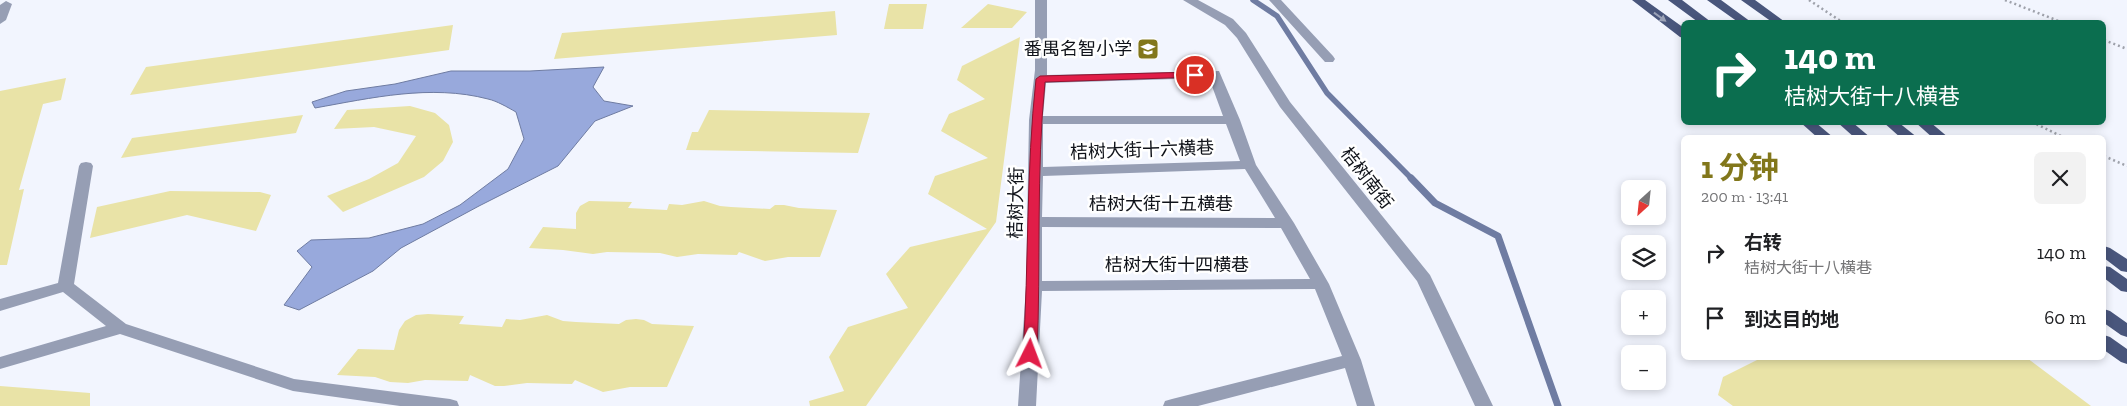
<!DOCTYPE html>
<html lang="zh">
<meta charset="utf-8">
<style>
:root{--surface:#fff;--page:#f2f2f2;--text:#202124;--muted:#757577;--accent:#82771b}
body{margin:0;font-family:"Zilla Slab","Noto Sans SC",serif;background:var(--page);color:var(--text);height:100vh;display:flex;flex-direction:column;font-size:19px;white-space:nowrap}
*{box-sizing:border-box;margin:0}
p{font-size:16px;color:var(--muted)}
.icon{flex:none;width:28px;height:28px;fill:none;stroke:currentColor;stroke-width:2;stroke-linecap:round;stroke-linejoin:round}
.map{position:relative;flex:1;overflow:hidden}
.details{position:absolute;left:1681px;top:135px;width:425px;height:225px;display:flex;flex-direction:column;background:var(--surface);border-radius:8px;box-shadow:0 2px 8px #0003}
.details>*{flex:none}
.guide{position:absolute;left:1681px;top:20px;width:425px;height:105px;border-radius:8px;box-shadow:0 2px 8px #0003;background:#0b6e4f;color:#fff;overflow:hidden}
.needle{width:32px;rotate:207deg}
.buttons{position:absolute;left:1621px;top:180px;display:grid;gap:10px}
.buttons a{display:grid;place-items:center;width:45px;height:45px;border-radius:8px;background:var(--surface);box-shadow:0 2px 8px #0003;font-size:25px}
.pin{position:absolute;display:grid;place-items:center;width:42px;height:42px;color:#fff;margin:-21px;border:2px solid #fff;border-radius:50%;box-shadow:0 1px 5px #0007}
.me{position:absolute;width:55px;margin:-28px;rotate:3deg;stroke-linejoin:round;filter:drop-shadow(0 0 4px #0008)}
.turn{display:flex;align-items:center;gap:18px;height:105px;padding:0 20px;font-size:22px}
.turn .icon{width:65px;height:65px;stroke-width:2.5}
.turn b{display:block;font-size:35px;line-height:42px}
.round{display:grid;place-items:center;flex:none;width:52px;height:52px;border-radius:8px;background:var(--page)}
.summary{display:flex;align-items:center;justify-content:space-between;height:85px;padding:0 20px}
h1{font-size:30px;font-weight:700;line-height:38px;color:var(--accent)}
ul{padding:0;list-style:none}
li{display:flex;align-items:center;gap:15px;height:65px;padding:0 20px}
li div{flex:1}
li b{display:block;font-size:19px}
li em{font-style:normal}
.map>svg:first-child{display:block}
.water{fill:#98a9dc;stroke:#6f7ca2}
.lines{fill:none;stroke-linecap:round;stroke-linejoin:round}
.stream-far1{stroke:#6f7ca2;stroke-width:5.5}
.stream{stroke:#6f7ca2;stroke-width:7}
.building{fill:#e9e3a7}
.path{stroke:#9fa2ab;stroke-width:2.5;stroke-dasharray:2 3;stroke-linecap:butt}
.minor{fill:#969eb4;fill-rule:evenodd}
.major{fill:#49567c;fill-rule:evenodd}
.oneway{fill:#9ba2b7}
.route{fill:#e11d48;stroke:#92132f}
.labels{text-anchor:middle;stroke-width:5;stroke-linejoin:round;paint-order:stroke}
.poi-label{font-size:18px;fill:#0f1219;stroke:#fff;text-anchor:end}
.street-label{font-size:18px;fill:#0f1219;stroke:#fff}
</style>
<div class="map">
<svg width="2127" height="406" viewBox="0 0 2127 406">
<rect width="100%" height="100%" fill="#f2f5fe"/>
<path class="water" d="M 604,67 L 593,87 L 604,101 L 633,106 L 595,121 L 558,166 L 479,206 L 401,248 L 373,271 L 299,310 L 284,305 L 312,267 L 297,251 L 311,240 L 369,238 L 423,224 L 460,205 L 508,169 L 524,139 L 516,112 C 507,107 497,101 488,99 C 431,84 371,98 315,108 L 312,102 L 346,91 L 395,84 L 451,71 L 530,71 Z"/>
<g class="lines">
<path class="stream-far1" d="M 1253,0 L 1277,16 L 1327,93 L 1412,179"/>
<path class="stream" d="M 1411,178 L 1435,203 L 1498,236 L 1558,406"/>
</g>
<path class="building" d="M 889,4 L 927,4 L 923,29 L 884,29 Z
M 988,4 L 1027,12 L 1012,28 L 961,28 Z
M 835,11 L 837,35 L 554,59 L 562,33 Z
M 453,25 L 449,50 L 130,95 L 146,67 Z
M 1020,37 L 996,222 L 866,406 L 810,406 L 809,401 L 844,391 L 829,357 L 848,327 L 908,308 L 886,274 L 910,247 L 987,229 L 928,194 L 935,176 L 988,158 L 941,131 L 949,114 L 985,99 L 957,80 L 962,66 Z
M 66,78 L 61,100 L 43,104 L 19,190 L 24,189 L 7,265 L 0,265 L 0,91 Z
M 410,106 L 435,113 L 449,125 L 453,142 L 443,161 L 424,177 L 343,212 L 327,196 L 369,179 L 398,163 L 416,136 L 374,127 L 334,129 L 347,110 Z
M 709,110 L 870,113 L 858,153 L 686,150 L 692,132 L 698,132 Z
M 303,115 L 296,133 L 121,158 L 132,138 Z
M 170,191 L 260,192 L 271,195 L 256,231 L 187,215 L 90,238 L 97,207 Z
M 589,201 L 632,202 L 628,208 L 667,210 L 669,204 L 682,205 L 704,201 L 720,206 L 731,207 L 770,209 L 775,205 L 784,205 L 799,208 L 837,210 L 820,257 L 788,257 L 765,261 L 739,252 L 737,255 L 698,254 L 677,257 L 660,253 L 607,252 L 593,254 L 563,250 L 529,248 L 543,227 L 576,229 L 576,213 L 580,206 Z
M 428,314 L 464,316 L 459,324 L 502,327 L 506,319 L 520,320 L 547,315 L 563,321 L 576,322 L 619,324 L 626,320 L 636,319 L 644,320 L 652,324 L 694,326 L 667,387 L 630,387 L 603,392 L 575,380 L 572,384 L 527,383 L 504,386 L 495,386 L 470,375 L 468,381 L 425,380 L 408,383 L 390,382 L 375,377 L 337,375 L 358,349 L 394,350 L 399,330 L 405,321 L 416,315 Z
M 1761,358 L 2027,358 L 2091,406 L 1733,406 L 1718,395 L 1723,377 Z
M 0,386 L 90,393 L 90,406 L 0,406 Z"/>
<g class="lines">
<path class="path" d="M 1809,0 L 1842,22
M 2005,0 L 2061,22
M 2104,40 L 2127,49
M 2032,122 L 2065,138
M 2104,156 L 2127,166"/>
<path class="minor" d="M 1035,0 L 1047,0 L 1047,75 L 1219,71 L 1240,120 L 1256,165 L 1294,223 L 1329,284 L 1361,360 L 1375,406 L 1357,406 L 1345,368 L 1198,406 L 1163,406 L 1165,401 L 1172,399 L 1342,356 L 1315,289 L 1042,291 L 1036,406 L 1018,406 L 1026,286 L 1029,120 L 1035,70 ZM 1209,78 L 1223,116 L 1043,116 L 1046,83 ZM 1043,124 L 1226,124 L 1240,161 L 1043,167 ZM 1245,169 L 1275,218 L 1042,217 L 1043,176 ZM 1042,227 L 1281,228 L 1310,279 L 1042,281 Z
M 1183,0 L 1198,0 L 1233,19 L 1246,33 L 1290,102 L 1430,275 L 1493,406 L 1475,406 L 1417,281 L 1280,107 L 1237,38 L 1225,25 Z
M 1269,0 L 1281,0 L 1333,56 L 1335,59 L 1333,62 L 1325,62 Z
M 6,1 L 12,4 L 6,20 L 0,24 L 0,5 Z
M 86,162 L 91,163 L 93,166 L 74,284 L 126,324 L 294,379 L 450,399 L 457,401 L 459,406 L 400,406 L 293,391 L 120,334 L 0,369 L 0,357 L 106,326 L 63,292 L 0,311 L 0,299 L 58,283 L 79,166 L 81,163 Z"/>
<path class="major" d="M 1632,0 L 1645,0 L 1684,28 L 1684,38 L 1680,37 Z
M 1668,0 L 1682,0 L 1711,22 L 1698,22 Z
M 1707,0 L 1721,0 L 1751,22 L 1738,22 Z
M 1741,0 L 1755,0 L 1785,22 L 1772,22 Z
M 1800,122 L 1815,122 L 1834,138 L 1818,138 Z
M 1837,122 L 1852,122 L 1871,138 L 1855,138 Z
M 1883,122 L 1898,122 L 1918,138 L 1901,138 Z
M 1915,122 L 1930,122 L 1949,138 L 1933,138 Z
M 2104,246 L 2110,248 L 2127,259 L 2127,272 L 2121,271 L 2104,258 Z
M 2104,266 L 2110,267 L 2127,279 L 2127,292 L 2121,291 L 2104,278 Z
M 2104,309 L 2110,311 L 2127,323 L 2127,337 L 2121,335 L 2104,323 Z
M 2104,335 L 2110,337 L 2127,349 L 2127,364 L 2121,362 L 2104,350 Z"/>
</g>
<defs><path id="oneway-solid" d="M-6-.8H1V-3.2L6.5 0L1 3.2V.8H-6Z" transform="scale(1.25)"/></defs>
<use class="oneway" href="#oneway-solid" transform="translate(1660 17) rotate(36)"/>
<path class="route" d="M 1195,72 L 1198,73 L 1198,77 L 1045,82 C 1036,172 1041,264 1037,354 L 1035,358 L 1025,358 L 1023,354 C 1029,263 1026,170 1036,79 L 1040,76 Z"/>
<defs>
<g id="school-square" transform="scale(1.125)"><rect x="-9" y="-9" width="18" height="18" rx="4" fill="#82771b" stroke="#fff"/><path d="M0-5L7-2L0 1L-7-2ZM-4 1L0 2.5L4 1V4Q0 6-4 4Z" fill="#fff"/></g>
</defs>
<g fill-rule="evenodd">
<use href="#school-square" x="1148" y="49"/>
</g>
<g class="labels">
<g class="poi-label">
<text x="1132" y="55">番禺名智小学</text>
</g>
<g class="street-label">
<text transform="translate(1142 150) rotate(-2)" y="6">桔树大街十六横巷</text>
<text transform="translate(1367 178) rotate(52)" y="6">桔树南街</text>
<text transform="translate(1016 203) rotate(-89)" y="6">桔树大街</text>
<text x="1161" y="210">桔树大街十五横巷</text>
<text x="1177" y="271">桔树大街十四横巷</text>
</g>
</g>
</svg>
<div class="buttons">
<a><svg class="needle" viewBox="-14 -14 28 28"><path d="M0-13l5 13h-10z" fill="#e53935"/><path d="M0 13l5-13h-10z" fill="#757577"/></svg></a>
<a><svg class="icon" aria-label="layers" viewBox="0 0 24 24"><path d="M12 4l9 5-9 5-9-5zM3 14l9 5 9-5"/></svg></a>
<a>+</a>
<a>−</a>
</div>
<div class="pin" style="left:1195px;top:75px;background:#d93025"><svg class="icon" aria-label="arrive" viewBox="0 0 24 24"><path d="M6 21V4h12l-3 4 3 4H6"/></svg></div>
<svg class="me" style="left:1030px;top:354px" viewBox="-20 -20 40 40"><path d="M0-17L14 15 0 8-14 15z" fill="#e11d48" stroke="#fff" stroke-width="4"/></svg>
<div class="guide">
<div class="turn"><svg class="icon" aria-label="right" viewBox="0 0 24 24"><path d="M7 20v-9h11M14 6l5 5-5 5"/></svg><div><b>140 m</b>桔树大街十八横巷</div></div>
</div>
<section class="details">
<div class="summary"><div><h1>1 分钟</h1><p>200 m · 13:41</p></div><a class="round"><svg class="icon" aria-label="close" viewBox="0 0 24 24"><path d="M6 6l12 12M18 6L6 18"/></svg></a></div>
<ul>
<li><svg class="icon" aria-label="right" viewBox="0 0 24 24"><path d="M7 20v-9h11M14 6l5 5-5 5"/></svg><div><b>右转</b><p>桔树大街十八横巷</p></div><em>140 m</em></li>
<li><svg class="icon" aria-label="arrive" viewBox="0 0 24 24"><path d="M6 21V4h12l-3 4 3 4H6"/></svg><div><b>到达目的地</b></div><em>60 m</em></li>
</ul>
</section>
</div>
